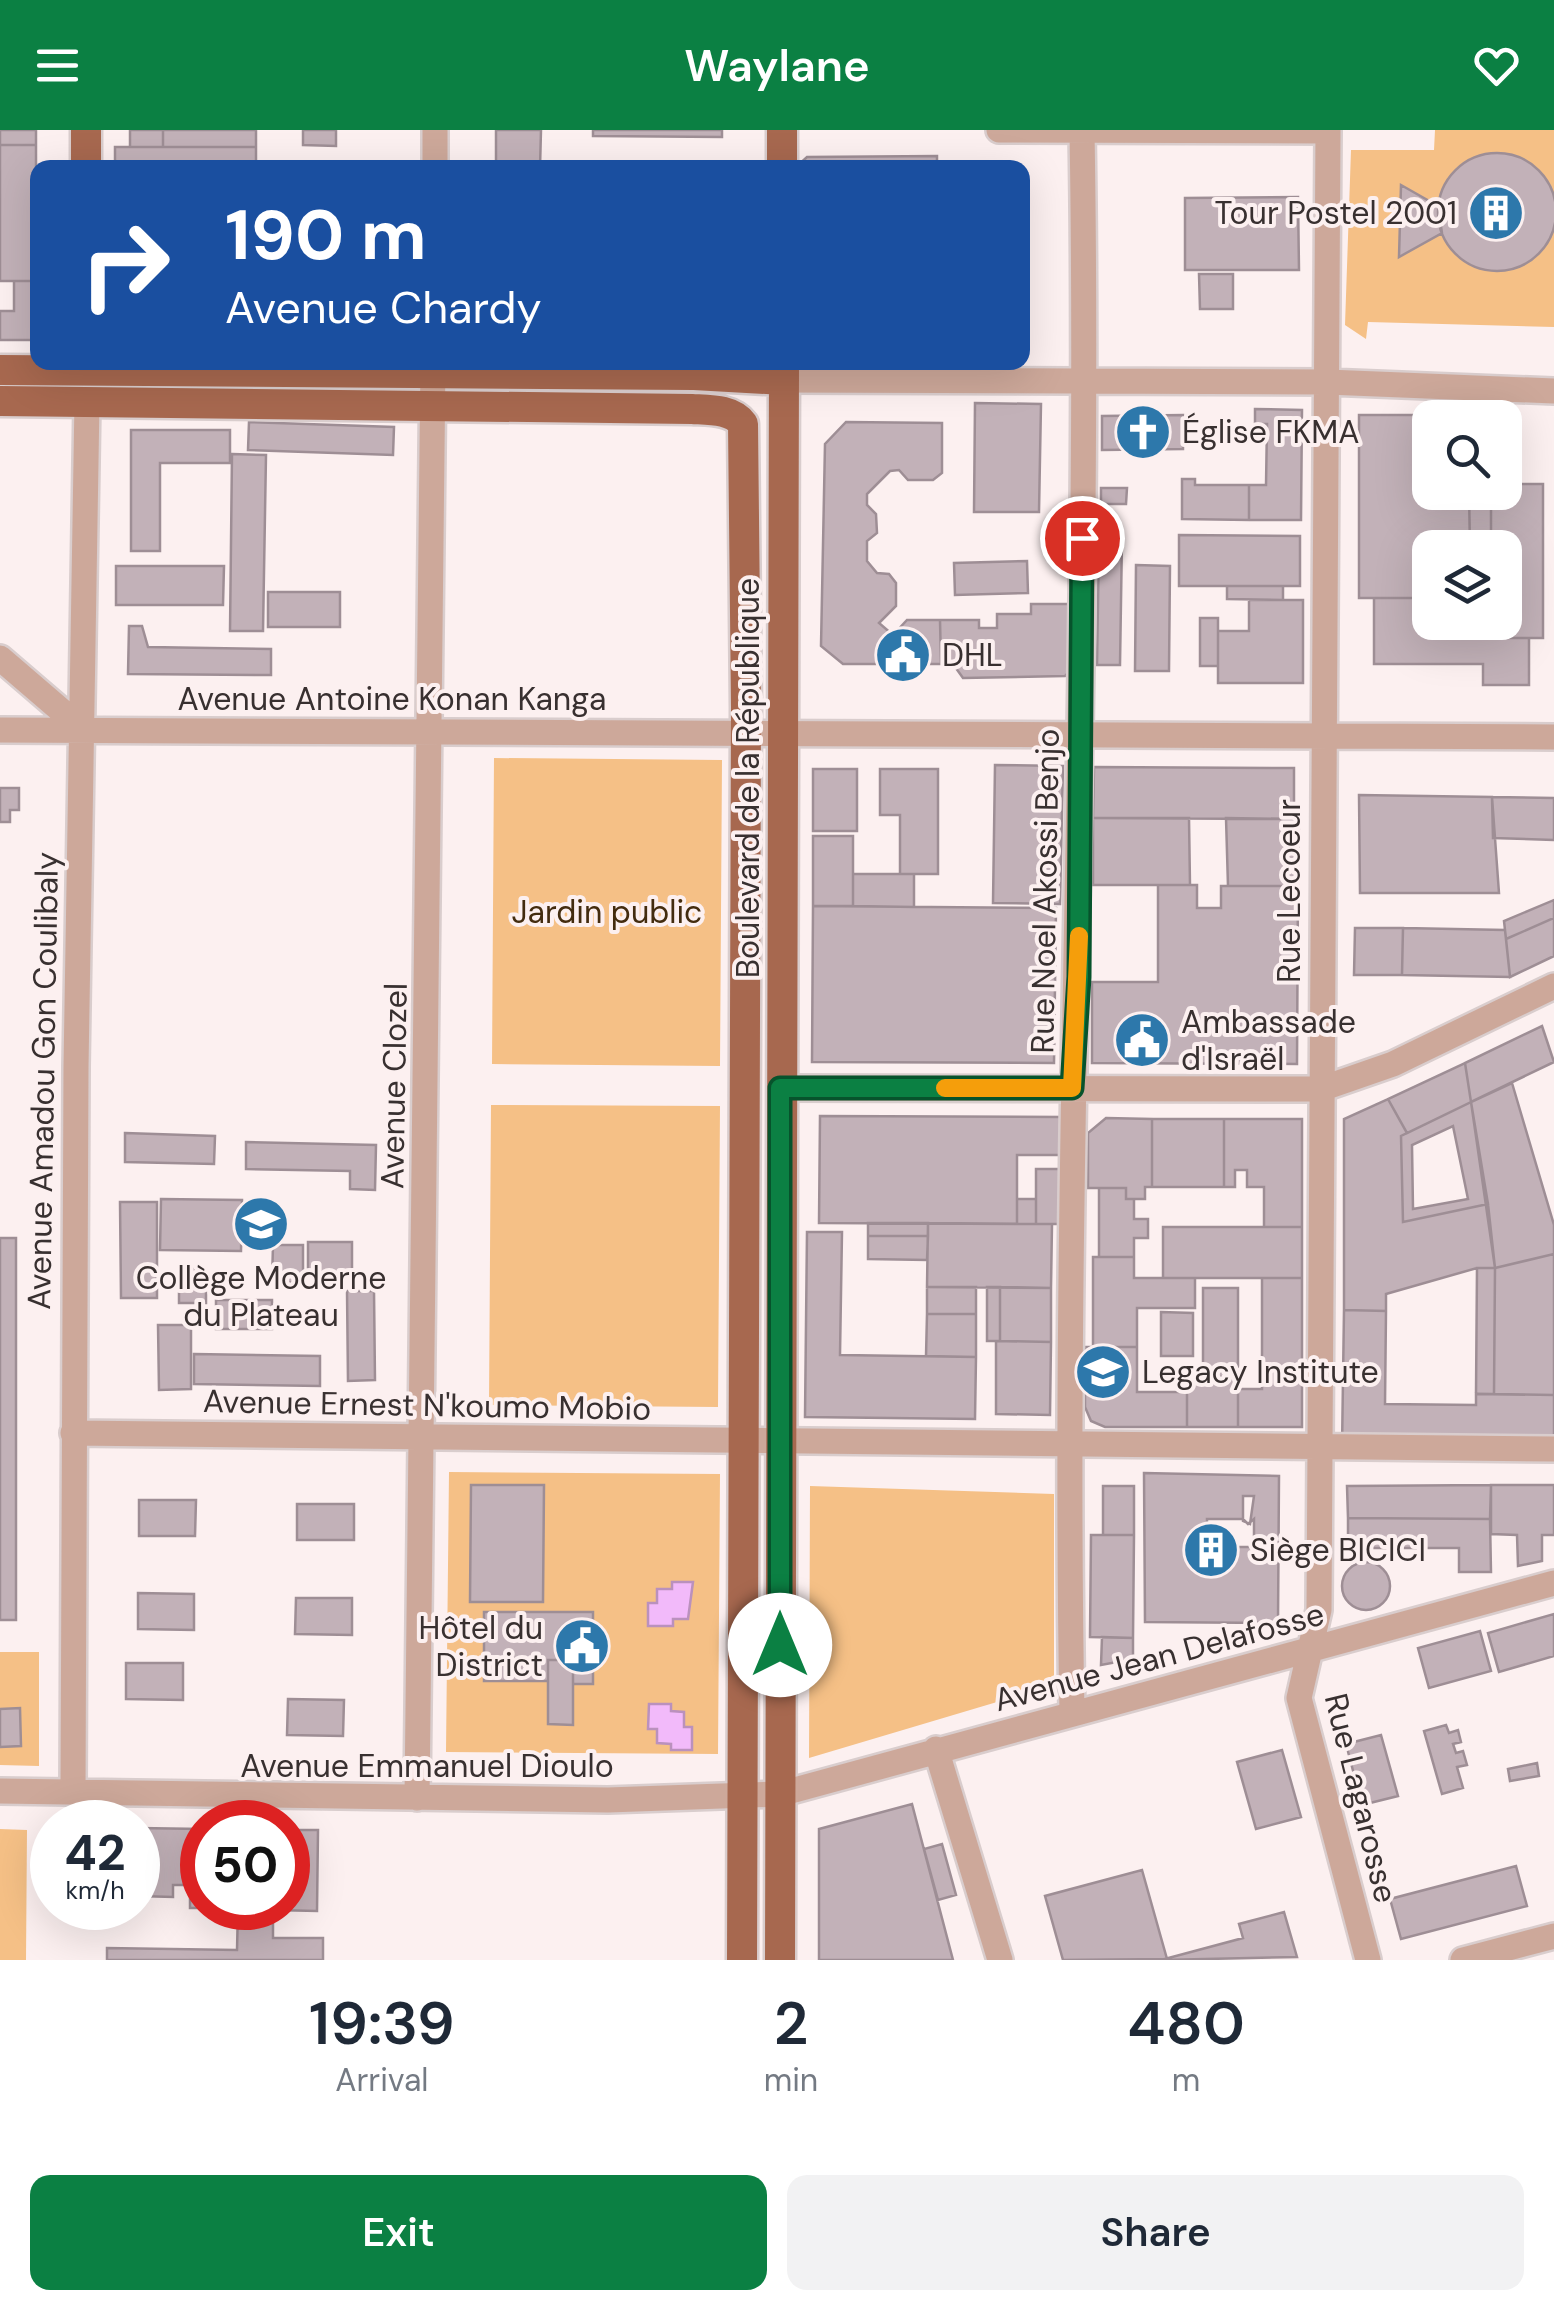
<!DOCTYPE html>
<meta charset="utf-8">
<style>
:root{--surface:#fff;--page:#f2f2f3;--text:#1f2937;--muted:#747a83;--accent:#0b8043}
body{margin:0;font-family:"DM Sans",sans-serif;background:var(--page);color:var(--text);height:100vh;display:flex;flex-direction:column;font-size:38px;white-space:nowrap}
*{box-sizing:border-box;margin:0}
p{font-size:32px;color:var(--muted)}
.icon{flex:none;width:55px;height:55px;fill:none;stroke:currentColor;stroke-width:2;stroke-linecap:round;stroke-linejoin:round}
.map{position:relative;height:1830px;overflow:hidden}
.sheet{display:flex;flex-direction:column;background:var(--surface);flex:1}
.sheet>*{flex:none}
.top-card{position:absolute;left:30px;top:30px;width:1000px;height:210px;border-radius:20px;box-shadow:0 10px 40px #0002;background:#1a4fa0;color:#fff;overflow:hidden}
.fabs{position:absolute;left:1412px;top:270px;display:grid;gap:20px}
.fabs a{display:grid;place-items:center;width:110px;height:110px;border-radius:20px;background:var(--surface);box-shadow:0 10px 40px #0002;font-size:50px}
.speed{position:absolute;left:30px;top:1670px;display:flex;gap:20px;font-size:50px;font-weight:700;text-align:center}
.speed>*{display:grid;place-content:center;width:130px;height:130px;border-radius:50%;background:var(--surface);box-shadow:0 10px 40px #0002;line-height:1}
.speed small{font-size:25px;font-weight:400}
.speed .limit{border:15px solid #d22;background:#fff;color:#111}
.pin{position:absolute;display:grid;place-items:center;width:85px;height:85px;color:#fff;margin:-42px;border:5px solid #fff;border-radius:50%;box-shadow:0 2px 10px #0007}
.me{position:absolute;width:110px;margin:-55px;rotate:0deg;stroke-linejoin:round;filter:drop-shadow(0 0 8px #0008)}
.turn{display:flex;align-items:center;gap:35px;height:210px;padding:0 30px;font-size:45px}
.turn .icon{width:130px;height:130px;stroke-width:2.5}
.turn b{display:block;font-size:70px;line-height:85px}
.eta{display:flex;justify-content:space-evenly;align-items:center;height:170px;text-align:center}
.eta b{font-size:60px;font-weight:600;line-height:70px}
.primary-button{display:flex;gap:20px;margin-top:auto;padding:20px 30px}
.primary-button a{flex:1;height:115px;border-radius:20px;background:var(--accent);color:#fff;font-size:40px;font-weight:600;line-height:115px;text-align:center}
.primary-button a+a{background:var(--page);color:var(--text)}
header{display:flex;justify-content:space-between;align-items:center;height:130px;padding:0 30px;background:var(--accent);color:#fff;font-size:45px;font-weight:600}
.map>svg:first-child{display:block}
.green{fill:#f5c086}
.water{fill:#f2bafa;stroke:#ba91bd;stroke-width:2.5}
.building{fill:#c2b1b8;stroke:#9e8e95;stroke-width:2.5;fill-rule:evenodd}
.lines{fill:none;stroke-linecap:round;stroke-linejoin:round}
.minor-casing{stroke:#d9cdcd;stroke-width:30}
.major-casing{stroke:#d9cdcd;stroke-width:35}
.minor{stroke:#cda89a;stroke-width:25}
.major{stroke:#a7684f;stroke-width:30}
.route-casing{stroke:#07532c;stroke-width:25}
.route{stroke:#0b8043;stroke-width:18}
.slow{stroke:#f59e0b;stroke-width:18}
.labels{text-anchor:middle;stroke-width:8;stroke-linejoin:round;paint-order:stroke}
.poi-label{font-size:32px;fill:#383030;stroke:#fcf0f0;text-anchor:start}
.street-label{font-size:32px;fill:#383030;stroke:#fcf0f0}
.park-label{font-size:32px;fill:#432c0f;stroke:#fcf0f0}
</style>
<header><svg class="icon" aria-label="menu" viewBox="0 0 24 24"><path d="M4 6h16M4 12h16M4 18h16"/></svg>Waylane<svg class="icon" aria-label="heart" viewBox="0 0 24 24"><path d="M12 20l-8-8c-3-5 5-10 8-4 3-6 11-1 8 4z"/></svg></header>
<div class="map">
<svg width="1554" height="1830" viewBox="0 0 1554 1830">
<rect width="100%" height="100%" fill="#fcf0f0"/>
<path class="green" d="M 1435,0 L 1554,0 L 1554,197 L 1368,192 L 1366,209 L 1345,195 L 1351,20 L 1434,20 Z
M 494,628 L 722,630 L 720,936 L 492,934 Z
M 491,975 L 720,976 L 718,1277 L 489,1275 Z
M 449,1342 L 720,1344 L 718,1624 L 446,1622 Z
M 810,1356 L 1054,1364 L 1054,1555 L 809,1628 Z
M 0,1522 L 39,1522 L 39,1636 L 0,1635 Z
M 0,1699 L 27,1700 L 26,1830 L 0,1830 Z"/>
<path class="water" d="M 672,1452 L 693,1452 L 688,1489 L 673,1489 L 673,1496 L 648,1496 L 648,1473 L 657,1473 L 657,1459 L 672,1459 Z
M 649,1574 L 671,1574 L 671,1581 L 684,1582 L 684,1597 L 692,1597 L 692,1620 L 671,1620 L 671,1614 L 657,1613 L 657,1599 L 648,1599 Z"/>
<path class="building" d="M 0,0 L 36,0 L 36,15 L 0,15 Z
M 130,0 L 163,0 L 163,17 L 130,17 Z
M 163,0 L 256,0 L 256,17 L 163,17 Z
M 303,0 L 336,0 L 336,16 L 303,15 Z
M 496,0 L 541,0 L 540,38 L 496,38 Z
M 593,0 L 722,0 L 722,7 L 593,6 Z
M 0,15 L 36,15 L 36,151 L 0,151 Z
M 115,17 L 256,17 L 256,38 L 115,38 Z
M1438 82a59 59 0 1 1 118 0a59 59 0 1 1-118 0Z
M 937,26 L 937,38 L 795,38 L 807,27 Z
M 1401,55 L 1438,76 L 1442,103 L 1399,127 Z
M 1298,67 L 1299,140 L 1185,140 L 1185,68 Z
M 1199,144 L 1233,144 L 1233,179 L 1200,179 Z
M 14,151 L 38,151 L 38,210 L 0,210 L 0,181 L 14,181 Z
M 975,273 L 1041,274 L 1039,382 L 974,382 Z
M 1255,279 L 1302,280 L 1301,390 L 1249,390 L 1249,355 L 1266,355 L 1267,294 L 1255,294 Z
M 1183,285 L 1183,319 L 1102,320 L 1102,286 Z
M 1359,285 L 1470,285 L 1430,288 L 1430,362 L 1469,362 L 1470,418 L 1430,418 L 1430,468 L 1359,468 Z
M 249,292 L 394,297 L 393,325 L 248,320 Z
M 846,292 L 942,293 L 942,343 L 933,350 L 908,350 L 899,340 L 890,341 L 867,364 L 867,375 L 876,384 L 877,403 L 867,411 L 867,431 L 877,443 L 889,444 L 896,453 L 896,476 L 879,493 L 893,505 L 907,490 L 940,490 L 941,534 L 843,534 L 821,516 L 825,314 Z
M 131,300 L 230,300 L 230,333 L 160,333 L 160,421 L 131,421 Z
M 232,324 L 266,325 L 263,501 L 230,501 Z
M 1182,349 L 1195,349 L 1195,355 L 1249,355 L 1249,390 L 1182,389 Z
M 1505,354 L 1543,354 L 1543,508 L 1491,508 L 1491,492 L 1505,492 L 1505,418 L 1491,418 L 1491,362 L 1505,362 Z
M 1101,358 L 1127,358 L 1126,374 L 1101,374 Z
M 1469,362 L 1491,362 L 1491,418 L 1470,418 Z
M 1179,405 L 1300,406 L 1300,456 L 1179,456 Z
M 1099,408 L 1122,409 L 1120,535 L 1097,535 Z
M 1027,431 L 1028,463 L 955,465 L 954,433 Z
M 1136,435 L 1170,436 L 1169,541 L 1135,541 Z
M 116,436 L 224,436 L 223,475 L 116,475 Z
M 1227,456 L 1283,456 L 1283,470 L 1227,469 Z
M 268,462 L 340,462 L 340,497 L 268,497 Z
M 1374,468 L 1430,468 L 1430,492 L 1491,492 L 1491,508 L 1529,508 L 1529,555 L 1483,555 L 1483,534 L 1374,534 Z
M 1249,470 L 1303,470 L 1303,553 L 1218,553 L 1218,501 L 1249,501 Z
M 1031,474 L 1074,474 L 1074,536 L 1065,546 L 963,548 L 953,534 L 941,534 L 940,490 L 979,490 L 979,498 L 997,498 L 997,484 L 1031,484 Z
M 1200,488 L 1218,488 L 1218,536 L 1200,536 Z
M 129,496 L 142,496 L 148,517 L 271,519 L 271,545 L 128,544 Z
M 995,635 L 1063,636 L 1060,774 L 993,773 Z
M 1094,637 L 1294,638 L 1294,689 L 1093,688 Z
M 813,639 L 857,639 L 857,701 L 813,701 Z
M 880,639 L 938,639 L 938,744 L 900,744 L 900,685 L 880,685 Z
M 0,658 L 19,658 L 19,680 L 10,680 L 10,692 L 0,692 Z
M 1359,665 L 1492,667 L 1499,763 L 1360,763 Z
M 1492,667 L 1554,668 L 1554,710 L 1493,708 Z
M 1093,688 L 1189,688 L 1190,755 L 1093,755 Z
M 1226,688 L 1299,689 L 1298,756 L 1228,756 Z
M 813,706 L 853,706 L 853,776 L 813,776 Z
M 853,744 L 914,744 L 914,777 L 853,776 Z
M 1158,755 L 1197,755 L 1197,778 L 1221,778 L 1221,756 L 1298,756 L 1297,934 L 1092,933 L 1092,852 L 1158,852 Z
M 1554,770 L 1554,788 L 1506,809 L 1504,791 Z
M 813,776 L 1056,778 L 1054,933 L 812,932 Z
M 1554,788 L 1554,826 L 1510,847 L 1506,809 Z
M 1355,798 L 1403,798 L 1402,845 L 1354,845 Z
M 1403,798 L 1505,800 L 1510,847 L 1402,845 Z
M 1542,896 L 1554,932 L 1471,972 L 1465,933 Z
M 1465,933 L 1471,972 L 1407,1003 L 1388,969 Z
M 1512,953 L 1554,1095 L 1554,1124 L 1495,1138 L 1471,972 Z
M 1388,969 L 1407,1003 L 1401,1006 L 1403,1092 L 1488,1074 L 1495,1138 L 1477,1138 L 1386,1164 L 1386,1181 L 1344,1180 L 1344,989 Z
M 1471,972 L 1488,1074 L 1403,1092 L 1401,1006 ZM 1453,996 L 1468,1069 L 1413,1079 L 1412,1015 Z
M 820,986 L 1063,987 L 1063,1025 L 1017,1025 L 1017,1094 L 819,1093 Z
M 1106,988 L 1152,989 L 1152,1057 L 1145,1057 L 1145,1069 L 1126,1069 L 1126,1058 L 1088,1058 L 1088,1003 Z
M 1152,989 L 1224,989 L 1224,1057 L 1152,1057 Z
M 1224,989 L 1302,989 L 1302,1097 L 1264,1097 L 1264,1057 L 1247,1057 L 1247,1040 L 1235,1040 L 1235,1057 L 1224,1057 Z
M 125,1003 L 215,1006 L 214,1034 L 125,1032 Z
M 246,1012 L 376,1015 L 375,1060 L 350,1059 L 350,1041 L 246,1039 Z
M 1036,1039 L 1060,1039 L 1060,1094 L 1036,1094 Z
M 1099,1058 L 1126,1058 L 1126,1069 L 1134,1069 L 1134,1089 L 1148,1089 L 1148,1108 L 1134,1108 L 1134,1127 L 1099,1127 Z
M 161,1069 L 242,1070 L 241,1121 L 160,1120 Z
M 1017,1069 L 1036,1069 L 1036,1094 L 1017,1094 Z
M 120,1072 L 157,1072 L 157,1168 L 121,1168 Z
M 868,1093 L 928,1093 L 928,1106 L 868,1106 Z
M 928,1093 L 1052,1094 L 1051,1158 L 927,1157 Z
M 1163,1097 L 1302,1097 L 1302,1148 L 1163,1148 Z
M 807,1102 L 842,1102 L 840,1225 L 976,1227 L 975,1289 L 805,1287 Z
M 868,1106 L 928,1106 L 927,1130 L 868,1129 Z
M 0,1108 L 16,1108 L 16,1490 L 0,1490 Z
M 308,1112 L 352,1112 L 352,1145 L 308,1145 Z
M 273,1115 L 303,1115 L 303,1153 L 272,1152 Z
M 1554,1124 L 1554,1265 L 1494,1264 L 1495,1138 Z
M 1093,1127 L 1134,1127 L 1134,1148 L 1195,1148 L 1195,1178 L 1137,1178 L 1137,1217 L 1093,1217 Z
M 1477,1138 L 1495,1138 L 1494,1264 L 1476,1264 Z
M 179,1139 L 206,1139 L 206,1173 L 179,1173 Z
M 1262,1148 L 1302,1148 L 1302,1297 L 1238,1297 L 1238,1259 L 1262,1259 Z
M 927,1157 L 976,1157 L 976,1184 L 927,1184 Z
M 987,1157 L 1000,1157 L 1000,1211 L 987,1211 Z
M 1000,1157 L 1051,1158 L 1051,1212 L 1000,1211 Z
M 1203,1158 L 1238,1158 L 1238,1247 L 1203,1247 Z
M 347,1161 L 374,1161 L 375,1250 L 348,1251 Z
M 216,1170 L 272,1170 L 272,1199 L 216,1199 Z
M 1344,1180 L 1386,1181 L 1385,1274 L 1476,1275 L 1476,1264 L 1554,1265 L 1554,1309 L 1342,1319 Z
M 1161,1182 L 1193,1183 L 1193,1226 L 1161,1226 Z
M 927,1184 L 976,1184 L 976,1227 L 926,1226 Z
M 158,1195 L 191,1195 L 191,1259 L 159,1260 Z
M 996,1211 L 1051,1212 L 1050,1285 L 996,1284 Z
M 1085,1217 L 1137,1217 L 1137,1262 L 1187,1262 L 1187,1297 L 1105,1297 L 1091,1291 L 1085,1277 Z
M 194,1224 L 320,1226 L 320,1256 L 194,1254 Z
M 1187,1247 L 1238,1247 L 1238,1297 L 1187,1297 Z
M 1144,1343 L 1279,1346 L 1278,1493 L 1145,1492 ZM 1207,1389 L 1243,1389 L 1248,1394 L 1254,1389 L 1254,1417 L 1207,1417 Z
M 471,1355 L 544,1355 L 543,1472 L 470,1472 Z
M 1491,1355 L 1490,1389 L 1348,1388 L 1347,1356 Z
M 1491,1355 L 1554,1355 L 1554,1405 L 1542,1405 L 1542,1431 L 1518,1436 L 1517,1405 L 1491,1404 Z
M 1103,1356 L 1134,1356 L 1134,1405 L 1103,1405 Z
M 1243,1366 L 1254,1366 L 1250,1394 L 1243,1391 Z
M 139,1370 L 196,1370 L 195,1406 L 139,1406 Z
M 297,1374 L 354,1374 L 354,1410 L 297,1410 Z
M 1348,1388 L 1490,1389 L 1491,1442 L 1459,1442 L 1459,1418 L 1348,1418 Z
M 1091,1405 L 1134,1405 L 1133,1508 L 1090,1507 Z
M1342 1456a24 24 0 1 1 48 0a24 24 0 1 1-48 0Z
M 138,1463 L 194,1464 L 194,1500 L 138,1499 Z
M 296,1468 L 352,1468 L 352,1505 L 295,1504 Z
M 484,1482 L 593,1482 L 593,1554 L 573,1554 L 573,1530 L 548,1530 L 548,1551 L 484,1551 Z
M 1554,1484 L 1554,1526 L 1499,1542 L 1488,1503 Z
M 1480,1501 L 1491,1541 L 1429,1558 L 1418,1518 Z
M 1102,1507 L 1133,1508 L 1133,1529 L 1101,1535 Z
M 548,1530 L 573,1530 L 573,1595 L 548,1594 Z
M 126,1533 L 183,1533 L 183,1570 L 126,1569 Z
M 288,1569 L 344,1570 L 343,1606 L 287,1605 Z
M 20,1578 L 21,1616 L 0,1617 L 0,1579 Z
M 1446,1595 L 1449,1603 L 1458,1600 L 1461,1612 L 1453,1614 L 1456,1623 L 1463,1621 L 1467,1635 L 1457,1637 L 1463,1658 L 1442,1664 L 1424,1601 Z
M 1381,1605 L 1398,1666 L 1362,1675 L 1346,1614 Z
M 1282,1620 L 1301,1687 L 1256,1699 L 1237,1632 Z
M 1537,1633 L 1539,1646 L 1510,1651 L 1508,1639 Z
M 912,1674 L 953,1830 L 819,1830 L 819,1699 Z
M 138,1698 L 202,1699 L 202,1778 L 288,1778 L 288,1700 L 318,1700 L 317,1781 L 273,1780 L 273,1808 L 323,1808 L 323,1830 L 107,1830 L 107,1818 L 237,1820 L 238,1778 L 190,1778 L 190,1755 L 173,1755 L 173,1767 L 138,1766 Z
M 942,1714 L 956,1765 L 938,1770 L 924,1719 Z
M 1516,1736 L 1527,1776 L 1401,1809 L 1390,1769 Z
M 1142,1740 L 1167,1829 L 1063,1830 L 1045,1766 Z
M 1284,1782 L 1297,1827 L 1161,1830 L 1243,1808 L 1239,1794 Z"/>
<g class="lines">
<g class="minor-casing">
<path id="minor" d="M 999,0 L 1328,1
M 1328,0 L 1319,1480 L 1299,1568 L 1368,1830
M 435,38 L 435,0
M 784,250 L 1327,252 L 1554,261
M 0,528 L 85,601
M 0,600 L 1554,607
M 781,958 L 1321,959 L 1393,934 L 1554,856
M 73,1303 L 1554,1319
M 1072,1583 C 1062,1056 1091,529 1082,1
M 936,1619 L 1000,1830
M 0,1661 L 608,1670 L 780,1664 L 1554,1453
M 73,1662 L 76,937 L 87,271
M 417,1668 L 433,232
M 1463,1830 L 1554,1806"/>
</g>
<g class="major-casing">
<path id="major" d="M 86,0 L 86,38
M 782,0 L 782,38
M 0,240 L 694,245 L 784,250
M 0,271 L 692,279 C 710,280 732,279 743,294 L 746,577 L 742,1830
M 780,1830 L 784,232"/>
</g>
<use href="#minor" class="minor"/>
<use href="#major" class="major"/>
</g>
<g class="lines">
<g class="route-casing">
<path id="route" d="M 780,1515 L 780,958 L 1072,958 L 1079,847 L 1082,408"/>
</g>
<use href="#route" class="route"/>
<path class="slow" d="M 945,958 L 1072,958 L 1079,806"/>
</g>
<defs>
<g id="building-disc" transform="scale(2.875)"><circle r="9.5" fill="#2d78ab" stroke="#fcf0f0"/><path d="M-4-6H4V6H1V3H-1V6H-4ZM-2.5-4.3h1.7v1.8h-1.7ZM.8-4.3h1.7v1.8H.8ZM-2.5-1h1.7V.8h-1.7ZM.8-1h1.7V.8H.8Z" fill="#fff"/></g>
<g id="church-disc" transform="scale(2.875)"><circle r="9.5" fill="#2d78ab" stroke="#fcf0f0"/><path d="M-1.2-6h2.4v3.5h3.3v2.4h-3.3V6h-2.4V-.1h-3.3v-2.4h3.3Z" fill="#fff"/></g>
<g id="civic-disc" transform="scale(2.875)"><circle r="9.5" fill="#2d78ab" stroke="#fcf0f0"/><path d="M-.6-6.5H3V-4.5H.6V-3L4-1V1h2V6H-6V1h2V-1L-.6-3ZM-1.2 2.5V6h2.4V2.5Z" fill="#fff"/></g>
<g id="school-disc" transform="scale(2.875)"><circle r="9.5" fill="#2d78ab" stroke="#fcf0f0"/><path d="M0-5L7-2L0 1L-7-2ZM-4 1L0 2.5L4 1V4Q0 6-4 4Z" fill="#fff"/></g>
<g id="university-disc" transform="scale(2.875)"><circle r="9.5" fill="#2d78ab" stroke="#fcf0f0"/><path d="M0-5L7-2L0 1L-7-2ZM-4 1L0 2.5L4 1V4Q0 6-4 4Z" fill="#fff"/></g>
</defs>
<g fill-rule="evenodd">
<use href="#building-disc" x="1496" y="83"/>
<use href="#church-disc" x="1143" y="302"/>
<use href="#civic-disc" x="903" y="525"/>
<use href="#civic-disc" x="1142" y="910"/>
<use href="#school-disc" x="261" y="1094"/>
<use href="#university-disc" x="1103" y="1242"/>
<use href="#building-disc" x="1211" y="1420"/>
<use href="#civic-disc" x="582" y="1516"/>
</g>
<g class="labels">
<g class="poi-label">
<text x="1457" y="94" text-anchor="end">Tour Postel 2001</text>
<text x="1182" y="313">Église FKMA</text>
<text x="942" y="536">DHL</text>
<text x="1181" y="903">Ambassade<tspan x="1181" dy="37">d'Israël</tspan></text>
<text x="261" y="1159" text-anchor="middle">Collège Moderne<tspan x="261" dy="37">du Plateau</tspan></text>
<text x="1142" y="1253">Legacy Institute</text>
<text x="1250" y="1431">Siège BICICI</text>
<text x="543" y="1509" text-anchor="end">Hôtel du<tspan x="543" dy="37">District</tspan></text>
</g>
<g class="street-label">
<text x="392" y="580">Avenue Antoine Konan Kanga</text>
<text transform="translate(748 648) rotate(-90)" y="11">Boulevard de la République</text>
<text transform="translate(1045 761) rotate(-89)" y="11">Rue Noel Akossi Benjo</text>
<text transform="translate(1289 761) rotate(-90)" y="11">Rue Lecoeur</text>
<text transform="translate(43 951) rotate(-89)" y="11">Avenue Amadou Gon Coulibaly</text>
<text transform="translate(394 956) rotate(-89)" y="11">Avenue Clozel</text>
<text transform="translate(427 1275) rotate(1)" y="11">Avenue Ernest N'koumo Mobio</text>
<text transform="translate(1159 1527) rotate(-15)" y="11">Avenue Jean Delafosse</text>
<text x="427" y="1647">Avenue Emmanuel Dioulo</text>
<text transform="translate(1361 1668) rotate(76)" y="11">Rue Lagarosse</text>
</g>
<g class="park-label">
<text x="607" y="793">Jardin public</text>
</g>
</g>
</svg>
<div class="fabs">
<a><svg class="icon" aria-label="search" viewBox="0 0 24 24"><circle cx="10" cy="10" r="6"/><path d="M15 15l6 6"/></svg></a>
<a><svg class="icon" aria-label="layers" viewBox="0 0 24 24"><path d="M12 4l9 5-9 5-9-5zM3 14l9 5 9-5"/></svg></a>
</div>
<div class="speed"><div>42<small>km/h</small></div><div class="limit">50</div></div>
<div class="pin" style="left:1082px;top:408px;background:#d93025"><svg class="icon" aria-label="arrive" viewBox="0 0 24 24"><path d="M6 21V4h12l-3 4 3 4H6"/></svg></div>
<svg class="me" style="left:780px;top:1515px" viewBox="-20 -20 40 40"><circle r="19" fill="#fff"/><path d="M0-13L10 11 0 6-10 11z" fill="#0b8043"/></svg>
<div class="top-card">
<div class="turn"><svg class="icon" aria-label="right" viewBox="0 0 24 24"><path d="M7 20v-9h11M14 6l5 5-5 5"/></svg><div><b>190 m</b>Avenue Chardy</div></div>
</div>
</div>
<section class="sheet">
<div class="eta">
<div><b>19:39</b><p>Arrival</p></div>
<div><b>2</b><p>min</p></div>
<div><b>480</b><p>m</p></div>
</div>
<div class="primary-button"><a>Exit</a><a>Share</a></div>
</section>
